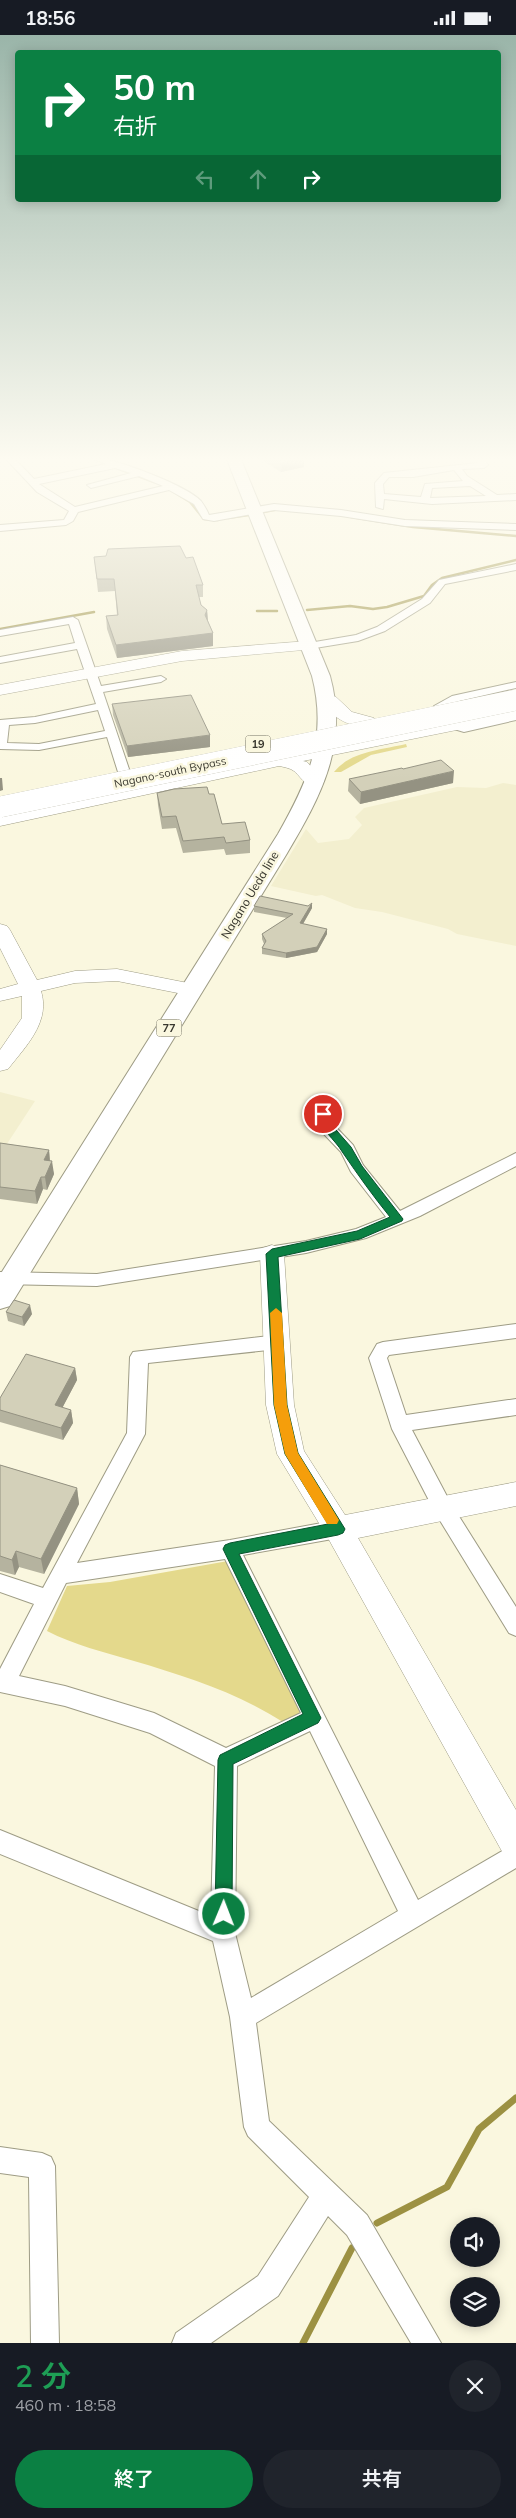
<!DOCTYPE html>
<html lang="ja">
<meta charset="utf-8">
<style>
:root{--surface:#171b24;--page:#20242c;--text:#f1f3f6;--muted:#9ea1a6;--accent:#0b8043}
body{margin:0;font-family:Mulish,"Noto Sans JP",sans-serif;background:var(--page);color:var(--text);height:100vh;display:flex;flex-direction:column;font-size:19px;white-space:nowrap}
*{box-sizing:border-box;margin:0}
p{font-size:16px;color:var(--muted)}
.icon{flex:none;width:28px;height:28px;fill:none;stroke:currentColor;stroke-width:2;stroke-linecap:round;stroke-linejoin:round}
.map{position:relative;height:2308px;overflow:hidden}
.drawer{display:flex;flex-direction:column;background:var(--surface);flex:1}
.drawer>*{flex:none}
.top-card{position:absolute;left:15px;top:15px;width:486px;height:152px;border-radius:5px;box-shadow:0 2px 12px #0003;background:#0b8043;color:#fff;overflow:hidden}
.fabs{position:absolute;left:450px;top:2182px;display:grid;gap:10px}
.fabs a{display:grid;place-items:center;width:50px;height:50px;border-radius:50%;background:var(--surface);box-shadow:0 2px 12px #0003;font-size:25px}
.pin{position:absolute;display:grid;place-items:center;width:42px;height:42px;color:#fff;margin:-21px;border:2px solid #fff;border-radius:50%;box-shadow:0 1px 5px #0007}
.me{position:absolute;width:55px;margin:-28px;rotate:1deg;stroke-linejoin:round;filter:drop-shadow(0 0 4px #0008)}
.turn{display:flex;align-items:center;gap:18px;height:105px;padding:0 15px;font-size:22px}
.turn .icon{width:65px;height:65px;stroke-width:2.5}
.turn b{display:block;font-size:35px;line-height:42px}
.lanes{display:flex;align-items:center;height:48px;padding:0 15px;background:#0003;justify-content:center;gap:25px;direction:ltr}
.lanes .off{opacity:.35}
.round{display:grid;place-items:center;flex:none;width:52px;height:52px;border-radius:26px;background:var(--page)}
.head{display:flex;align-items:center;justify-content:space-between;height:85px;padding:0 15px}
h1{font-size:30px;font-weight:600;line-height:38px;color:#1e9e55}
.action{display:flex;gap:10px;margin-top:auto;padding:10px 15px}
.action a{flex:1;height:58px;border-radius:30px;background:var(--accent);color:#fff;font-size:20px;font-weight:600;line-height:58px;text-align:center}
.action a+a{background:var(--page);color:var(--text)}
.status{display:flex;justify-content:space-between;align-items:center;height:35px;padding:0 25px;background:var(--surface);direction:ltr}
.status svg{height:14px;fill:currentColor}
.map>svg:first-child{display:block}
.built{fill:#f3efcf}
.green{fill:#e4d98c}
.lines{fill:none;stroke-linecap:round;stroke-linejoin:round}
.stream-far1{stroke:#9c9142;stroke-width:2.5}
.stream{stroke:#9c9142;stroke-width:7}
.street-casing{stroke:#9e9c85;stroke-width:2}
.secondary-casing{stroke:#9e9c85;stroke-width:1}
.primary-casing{stroke:#9e9c85;stroke-width:2}
.highway-casing{stroke:#9e9c85;stroke-width:1}
.street{fill:#fff;fill-rule:evenodd}
.secondary{fill:#fff;fill-rule:evenodd}
.primary{fill:#fff;fill-rule:evenodd}
.highway{fill:#fff;fill-rule:evenodd}
.highway-bridge-casing{stroke:#9e9c85;stroke-width:21;stroke-linecap:butt}
.highway-bridge{stroke:#fff;stroke-width:21}
.wall{fill:#b5b39f}
.shaded-wall{fill:#949282}
.building{fill:#d3d0b9;stroke:#949282}
.route{fill:#0b8043;stroke:#07532c}
.slow{fill:#f59e0b}
.labels{text-anchor:middle;stroke-width:5;stroke-linejoin:round;paint-order:stroke}
.shield{fill:#faf7df;stroke:#737164;stroke-width:1}
.shield-label{font-size:11px;font-weight:bold;fill:#39382f}
.far-street-label{font-size:11px;fill:#39382f;stroke:#faf7df}
.street-label{font-size:12px;fill:#39382f;stroke:#faf7df}
</style>
<div class="status"><b>18:56</b><svg viewBox="0 0 49 12"><path d="M0 12V9h3v3zM5 12V6h3v6zM10 12V3h3v9zM15 12V0h3v12zM26 1h20v11H26zM47 4h2v5h-2z"/></svg></div>
<div class="map">
<svg width="516" height="2308" viewBox="0 0 516 2308">
<rect width="100%" height="100%" fill="#faf7df"/>
<path class="built" d="M 503,748 L 516,750 L 516,911 L 457,899 L 448,894 L 382,877 L 355,873 L 322,860 L 316,861 L 271,851 L 306,794 L 318,808 L 349,804 L 362,790 L 355,782 L 364,773 L 457,752 L 486,753 Z
M 0,1057 L 35,1066 L 3,1115 L 0,1115 Z"/>
<path class="green" d="M 406,709 L 407,712 L 371,720 L 341,737 L 334,737 C 351,716 381,715 406,709 Z
M 228,1526 L 296,1662 L 300,1680 L 283,1687 C 238,1658 185,1641 134,1626 C 104,1617 74,1610 47,1596 L 67,1551 L 110,1547 Z"/>
<g class="lines">
<path class="stream-far1" d="M 88,422 L 108,429
M 119,434 L 154,447
M 172,456 L 190,467 L 204,484 L 218,485
M 264,477 L 279,474
M 351,482 L 413,492 L 516,501
M 228,483 L 249,480
M 307,575 L 350,571 L 373,574 L 387,572 L 424,561 L 432,550 L 442,543 L 516,525
M 257,576 L 277,576
M 0,594 L 94,577"/>
<path class="stream" d="M 377,2188 L 447,2152 L 479,2094 L 516,2063
M 303,2308 L 352,2213"/>
<g class="street-casing">
<path id="street" d="M 4,422 L 13,422 L 34,444 L 106,429 L 90,422 C 112,422 186,450 201,466 C 204,470 207,475 209,480 L 274,469 L 341,475 L 405,485 L 516,489 L 516,495 L 405,491 L 341,481 L 274,475 L 214,486 L 203,484 L 194,469 L 169,455 L 78,477 L 73,486 L 66,490 L 0,496 L 0,490 L 64,485 L 69,476 L 37,457 ZM 115,433 L 131,438 L 87,450 L 91,453 L 139,441 L 163,451 L 75,472 L 39,449 Z
M 474,422 L 483,422 L 488,430 L 484,433 L 462,434 L 467,441 L 497,460 L 516,459 L 516,465 L 432,469 L 384,464 L 383,474 L 376,472 L 375,448 L 384,438 L 478,428 ZM 454,435 L 463,446 L 425,449 L 421,462 L 384,459 L 383,449 L 389,442 L 413,442 ZM 470,451 L 486,461 L 430,463 L 432,453 Z
M 516,529 L 516,535 L 445,549 L 430,568 L 385,596 L 358,606 L 309,614 L 304,611 L 309,608 L 356,600 L 377,592 L 422,564 L 439,545 Z
M 73,582 L 78,585 L 101,651 L 161,641 L 166,644 L 161,647 L 103,657 L 130,737 L 128,739 L 124,741 L 118,737 L 107,702 L 39,715 L 0,714 L 0,685 L 35,682 L 96,669 L 77,614 L 0,628 L 0,622 L 75,608 L 69,589 L 0,601 L 0,595 ZM 98,675 L 105,696 L 39,709 L 7,708 L 9,690 L 35,688 Z
M 516,647 L 516,653 L 459,666 L 440,674 L 434,671 L 452,661 Z
M 516,679 L 516,685 L 464,697 L 444,691 L 450,688 L 464,691 Z
M 323,1074 L 328,1075 L 332,1088 L 353,1110 L 363,1130 L 400,1176 L 516,1118 L 516,1131 L 420,1181 L 366,1203 L 306,1218 L 97,1251 L 0,1249 L 0,1237 L 97,1239 L 306,1206 L 356,1194 L 386,1182 L 351,1137 L 341,1117 L 319,1094 L 315,1079 L 318,1075 Z
M 516,1289 L 516,1303 L 389,1320 L 387,1323 L 406,1380 L 516,1364 L 516,1380 L 412,1395 L 450,1467 L 516,1572 L 516,1601 L 509,1598 L 436,1479 L 392,1394 L 369,1323 L 377,1309 L 383,1307 Z
M 278,1300 L 284,1302 L 287,1307 L 284,1312 L 278,1314 L 148,1328 L 145,1399 L 77,1528 L 230,1505 L 338,1485 L 345,1488 L 348,1494 L 345,1500 L 338,1503 L 243,1520 L 418,1865 L 516,1808 L 516,1833 L 256,1988 L 269,2086 L 367,2180 L 441,2308 L 411,2308 L 347,2200 L 328,2181 L 278,2261 L 211,2308 L 172,2308 L 176,2298 L 258,2241 L 309,2162 L 248,2101 L 244,2092 L 230,1982 L 213,1906 L 0,1819 L 0,1795 L 211,1881 L 215,1731 L 150,1698 L 65,1671 L 0,1657 L 0,1634 L 34,1569 L 0,1557 L 0,1539 L 43,1553 L 127,1398 L 130,1322 L 133,1317 ZM 225,1524 L 301,1678 L 226,1713 L 154,1678 L 65,1651 L 19,1641 L 66,1548 ZM 310,1696 L 398,1876 L 251,1963 L 235,1898 L 237,1731 Z
M 0,2112 L 42,2118 L 51,2122 L 55,2131 L 59,2308 L 31,2308 L 29,2142 L 0,2138 Z"/>
</g>
<g class="secondary-casing">
<path id="secondary" d="M 309,606 L 317,611 L 314,614 L 182,626 L 0,660 L 0,650 L 182,616 Z
M 0,889 L 7,891 L 10,895 L 37,945 L 75,936 L 117,934 L 193,949 L 200,951 L 203,955 L 200,959 L 193,961 L 117,946 L 75,948 L 41,956 C 50,985 29,1008 12,1029 L 8,1034 L 0,1036 L 0,1015 L 22,983 L 22,961 L 0,966 L 0,954 L 18,949 L 0,913 Z
M 272,1210 L 281,1213 L 284,1219 L 294,1370 L 304,1416 L 345,1480 L 516,1447 L 516,1471 L 358,1503 L 516,1775 L 516,1825 L 504,1820 L 328,1503 L 277,1419 L 266,1370 L 260,1219 L 263,1213 Z"/>
</g>
<g class="primary-casing">
<path id="primary" d="M 226,422 L 240,422 L 330,641 C 349,710 321,761 286,820 L 10,1271 L 0,1274 L 0,1240 L 278,799 C 308,746 328,703 312,641 Z"/>
</g>
<g class="highway-casing">
<path id="highway" d="M 329,660 L 336,662 L 352,677 L 374,683 L 376,687 L 374,691 C 354,696 331,682 320,666 L 322,662 Z
M 516,671 L 516,683 L 303,726 L 307,727 L 324,746 L 321,750 C 306,754 304,745 294,736 C 290,733 284,732 279,731 L 0,791 L 0,779 L 325,709 Z"/>
</g>
<use href="#street" class="street"/>
<use href="#secondary" class="secondary"/>
<use href="#primary" class="primary"/>
<use href="#highway" class="highway"/>
<g class="highway-bridge-casing">
<path id="highway-bridge" d="M 0,772 L 516,665"/>
</g>
<use href="#highway-bridge" class="highway-bridge"/>
</g>
<path class="wall" d="M 257,422 L 304,422 L 304,432 L 281,437 Z
M 94,522 L 186,523 L 203,550 L 203,562 L 199,562 L 201,570 L 207,575 L 208,586 L 213,598 L 213,611 L 117,623 L 107,594 L 106,581 L 117,580 L 115,556 L 98,557 Z
M 112,669 L 210,712 L 128,722 L 113,680 Z
M 349,744 L 453,748 L 360,769 L 348,756 Z
M 157,758 L 209,759 L 222,789 L 250,805 L 250,818 L 226,820 L 224,814 L 183,818 L 176,793 L 162,794 L 158,770 Z
M 254,871 L 312,873 L 303,889 L 327,899 L 317,917 L 286,923 L 262,919 L 262,913 L 264,909 L 262,904 L 262,899 L 287,883 L 254,877 Z
M 0,1108 L 49,1115 L 50,1126 L 54,1139 L 47,1155 L 43,1154 L 37,1169 L 0,1164 Z
M 6,1277 L 32,1279 L 24,1291 L 8,1286 Z
M 75,1333 L 77,1345 L 62,1373 L 71,1375 L 73,1388 L 63,1405 L 0,1387 L 0,1363 Z
M 0,1430 L 77,1453 L 79,1469 L 44,1539 L 19,1532 L 15,1540 L 0,1536 Z"/>
<path class="shaded-wall" d="M 304,422 L 304,432 L 281,437 L 282,428 Z
M 207,575 L 208,588 L 205,580 Z
M 213,598 L 213,611 L 117,623 L 116,610 Z
M 210,700 L 210,712 L 128,722 L 127,711 Z
M 454,736 L 453,748 L 360,769 L 361,757 Z
M 0,743 L 2,743 L 3,755 L 0,756 Z
M 312,868 L 312,873 L 300,894 L 300,888 Z
M 327,894 L 327,899 L 317,917 L 286,923 L 286,918 Z
M 49,1115 L 50,1128 L 44,1125 Z
M 52,1126 L 54,1139 L 47,1155 L 45,1142 Z
M 41,1142 L 43,1154 L 37,1169 L 35,1156 Z
M 30,1270 L 32,1279 L 24,1291 L 22,1282 Z
M 75,1333 L 77,1345 L 57,1383 L 55,1370 Z
M 71,1375 L 73,1388 L 63,1405 L 61,1393 Z
M 77,1453 L 79,1469 L 44,1539 L 41,1524 Z
M 16,1516 L 19,1532 L 15,1540 L 12,1525 Z"/>
<path class="building" d="M 273,422 L 304,422 L 282,428 Z
M 180,511 L 186,523 L 193,522 L 203,550 L 196,550 L 201,570 L 207,575 L 205,580 L 213,598 L 116,610 L 106,581 L 118,580 L 114,544 L 97,544 L 94,522 L 106,521 L 108,514 Z
M 191,660 L 210,700 L 127,711 L 112,669 Z
M 441,725 L 454,736 L 361,757 L 349,744 L 402,733 L 403,734 Z
M 207,752 L 209,759 L 214,759 L 222,789 L 245,787 L 250,805 L 226,808 L 224,802 L 183,806 L 176,781 L 162,782 L 157,758 L 174,754 Z
M 260,861 L 308,871 L 312,868 L 300,888 L 327,894 L 317,912 L 286,918 L 262,913 L 266,906 L 262,899 L 293,879 L 254,871 Z
M 0,1108 L 49,1115 L 44,1125 L 52,1126 L 45,1142 L 41,1142 L 35,1156 L 0,1152 Z
M 14,1265 L 30,1270 L 22,1282 L 6,1277 Z
M 26,1319 L 75,1333 L 55,1370 L 71,1375 L 61,1393 L 0,1375 L 0,1363 Z
M 0,1430 L 77,1453 L 41,1524 L 16,1516 L 12,1525 L 0,1521 Z"/>
<linearGradient id="sky" x2="0" y2="1"><stop stop-color="#9ab5a9"/><stop offset="0.57" stop-color="#fdfbf1"/><stop offset="1" stop-color="#fdfbf1" stop-opacity="0"/></linearGradient>
<rect width="516" height="745" fill="url(#sky)"/>
<path class="route" d="M 323,1075 L 327,1076 L 330,1088 L 351,1112 L 362,1131 L 403,1184 L 402,1186 L 360,1204 L 278,1222 L 287,1370 L 298,1418 L 345,1494 L 343,1498 L 338,1500 L 239,1519 L 321,1683 L 318,1688 L 233,1729 L 232,1879 L 230,1885 L 224,1888 L 218,1885 L 215,1879 L 218,1725 L 220,1720 L 303,1679 L 223,1514 L 225,1510 L 230,1508 L 328,1489 L 285,1419 L 274,1370 L 266,1219 L 272,1214 L 357,1196 L 390,1182 C 373,1161 358,1140 343,1118 C 334,1103 321,1096 318,1079 Z"/>
<path class="slow" d="M 276,1273 L 282,1278 L 287,1370 L 298,1418 L 339,1485 L 337,1489 L 327,1489 L 285,1419 L 274,1370 L 270,1278 Z"/>
<g class="labels">
<g class="shield">
<rect x="245.5" y="700.5" width="25" height="17" rx="4"/>
<rect x="156.5" y="984.5" width="25" height="17" rx="4"/>
</g>
<g class="shield-label">
<text x="258" y="713">19</text>
<text x="169" y="997">77</text>
</g>
<g class="far-street-label">
<text transform="translate(170 737) rotate(-12)" y="4">Nagano-south Bypass</text>
</g>
<g class="street-label">
<text transform="translate(250 860) rotate(-59)" y="4">Nagano Ueda line</text>
</g>
</g>
</svg>
<div class="fabs">
<a><svg class="icon" aria-label="sound" viewBox="0 0 24 24"><path d="M4 9h4l5-4v14l-5-4H4zM17 9q2 3 0 6"/></svg></a>
<a><svg class="icon" aria-label="layers" viewBox="0 0 24 24"><path d="M12 4l9 5-9 5-9-5zM3 14l9 5 9-5"/></svg></a>
</div>
<div class="pin" style="left:323px;top:1079px;background:#d93025"><svg class="icon" aria-label="arrive" viewBox="0 0 24 24"><path d="M6 21V4h12l-3 4 3 4H6"/></svg></div>
<svg class="me" style="left:224px;top:1879px" viewBox="-20 -20 40 40"><circle r="17" fill="#0b8043" stroke="#fff" stroke-width="3"/><path d="M0-11L8 9 0 5-8 9z" fill="#fff"/></svg>
<div class="top-card">
<div class="turn"><svg class="icon" aria-label="right" viewBox="0 0 24 24"><path d="M7 20v-9h11M14 6l5 5-5 5"/></svg><div><b>50 m</b>右折</div></div>
<div class="lanes"><svg class="icon off" aria-label="left" viewBox="0 0 24 24"><path d="M17 20v-9H6M10 6l-5 5 5 5"/></svg><svg class="icon off" aria-label="ahead" viewBox="0 0 24 24"><path d="M12 20V5M6 11l6-6 6 6"/></svg><svg class="icon" aria-label="right" viewBox="0 0 24 24"><path d="M7 20v-9h11M14 6l5 5-5 5"/></svg></div>
</div>
</div>
<section class="drawer">
<div class="head"><div><h1>2 分</h1><p>460 m · 18:58</p></div><a class="round"><svg class="icon" aria-label="close" viewBox="0 0 24 24"><path d="M6 6l12 12M18 6L6 18"/></svg></a></div>
<div class="action"><a>終了</a><a>共有</a></div>
</section>
